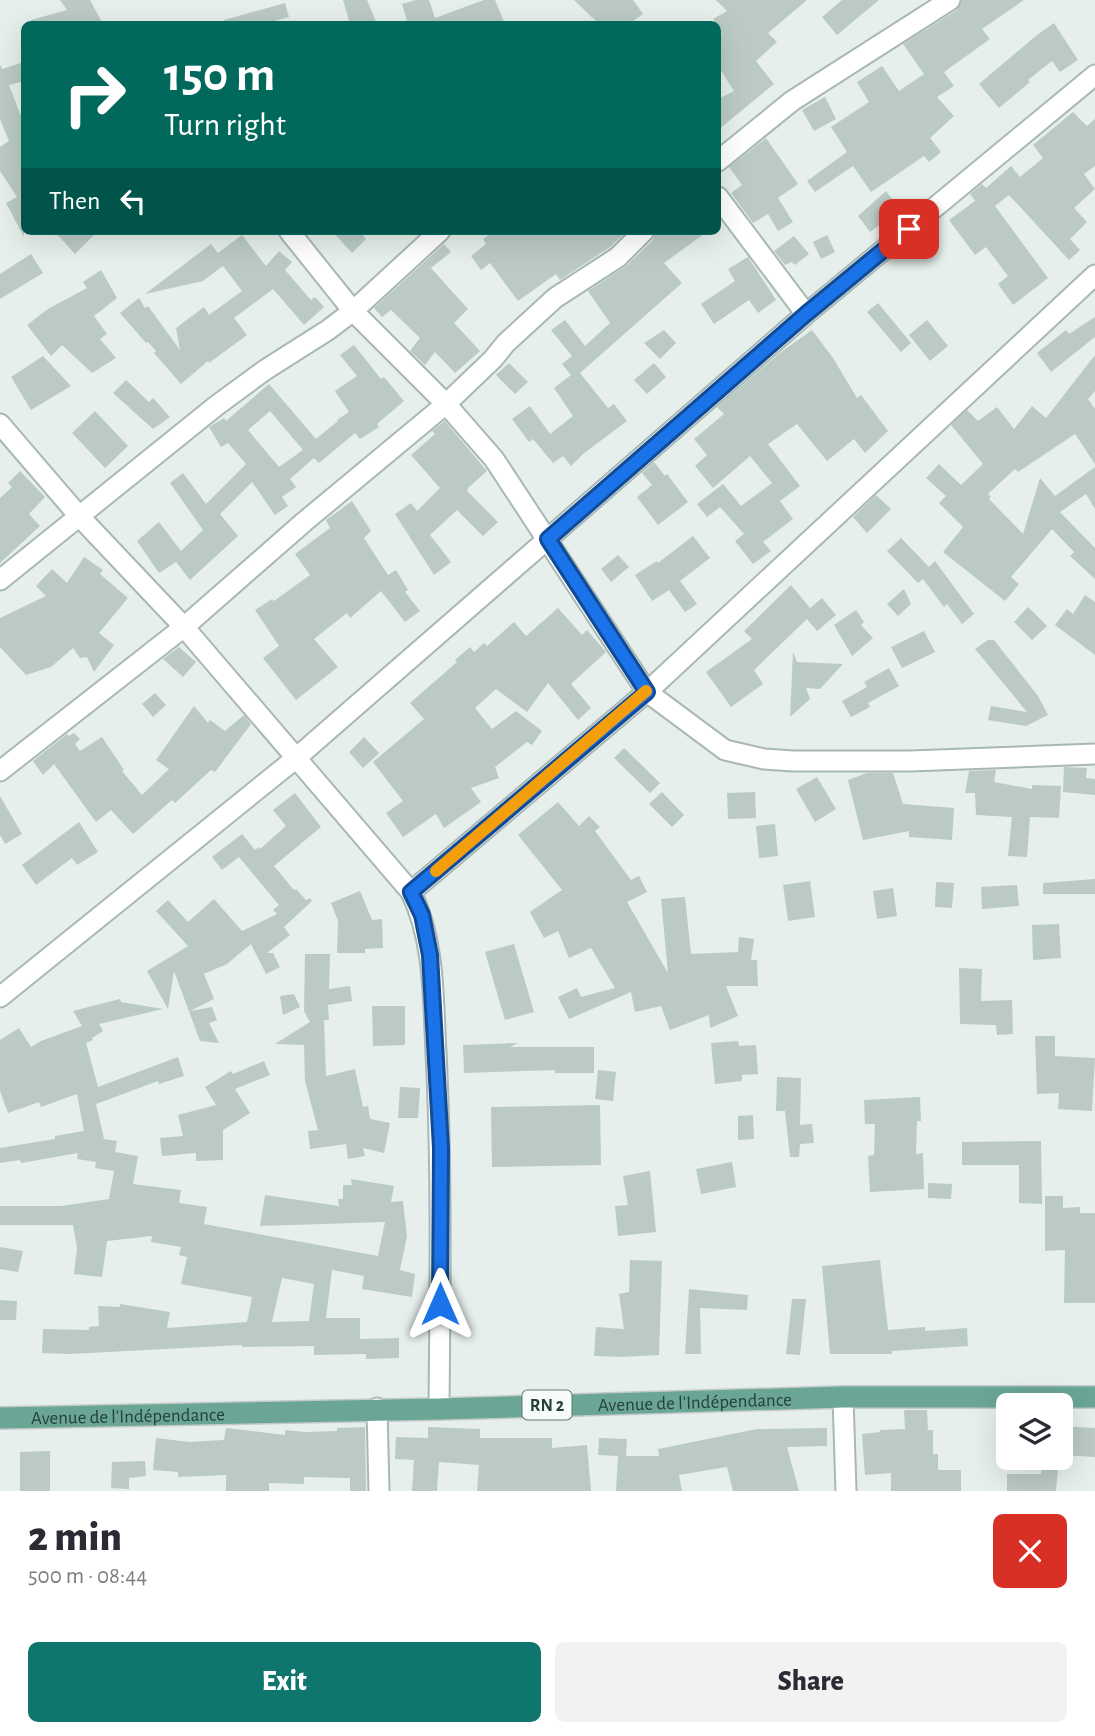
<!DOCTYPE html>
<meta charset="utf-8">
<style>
:root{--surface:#fff;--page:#f2f2f3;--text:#2b2b33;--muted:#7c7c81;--accent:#0f766e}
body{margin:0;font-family:"Alegreya Sans",sans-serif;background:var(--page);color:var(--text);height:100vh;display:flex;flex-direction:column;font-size:26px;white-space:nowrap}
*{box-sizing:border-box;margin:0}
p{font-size:23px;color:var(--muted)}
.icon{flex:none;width:38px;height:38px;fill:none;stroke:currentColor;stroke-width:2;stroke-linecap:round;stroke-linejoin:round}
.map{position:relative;height:1491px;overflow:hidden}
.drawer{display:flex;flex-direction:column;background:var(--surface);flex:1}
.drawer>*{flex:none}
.guide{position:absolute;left:21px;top:21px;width:700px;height:214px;border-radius:10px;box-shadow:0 7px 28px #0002;background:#00695c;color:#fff;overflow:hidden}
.buttons{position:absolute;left:996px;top:1393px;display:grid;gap:14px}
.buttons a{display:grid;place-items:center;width:77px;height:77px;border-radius:10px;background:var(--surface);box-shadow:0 7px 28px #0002;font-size:35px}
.pin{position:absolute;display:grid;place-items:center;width:60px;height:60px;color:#fff;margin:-30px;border-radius:14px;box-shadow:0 4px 10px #0006}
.me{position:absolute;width:77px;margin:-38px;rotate:0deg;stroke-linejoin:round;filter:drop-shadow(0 0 5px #0008)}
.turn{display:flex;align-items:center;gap:24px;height:147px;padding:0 28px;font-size:32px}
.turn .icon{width:91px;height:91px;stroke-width:2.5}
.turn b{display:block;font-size:49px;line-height:60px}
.then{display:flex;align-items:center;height:66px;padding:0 28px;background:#0003;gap:14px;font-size:26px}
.round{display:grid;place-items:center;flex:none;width:74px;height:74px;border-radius:10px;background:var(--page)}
.overview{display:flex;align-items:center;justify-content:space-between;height:119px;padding:0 28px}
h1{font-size:42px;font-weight:800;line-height:52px}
.action{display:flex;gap:14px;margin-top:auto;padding:14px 28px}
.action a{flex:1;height:80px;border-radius:10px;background:var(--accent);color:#fff;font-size:28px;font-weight:800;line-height:80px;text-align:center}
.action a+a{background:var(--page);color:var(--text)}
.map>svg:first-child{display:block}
.building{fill:#bbcac4;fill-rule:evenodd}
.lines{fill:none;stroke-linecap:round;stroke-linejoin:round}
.minor-casing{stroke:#a8b8b2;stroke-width:23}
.major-casing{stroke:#c2cac8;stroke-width:24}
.minor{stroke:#fff;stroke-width:19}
.major{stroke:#6aa596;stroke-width:21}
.route-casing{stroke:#114b97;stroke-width:18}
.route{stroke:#1a73e8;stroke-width:12}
.slow{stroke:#f59e0b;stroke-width:12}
.labels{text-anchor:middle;stroke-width:5;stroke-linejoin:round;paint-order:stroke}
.shield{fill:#f7fbf9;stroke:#637a73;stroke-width:2}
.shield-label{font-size:18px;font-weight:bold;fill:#24423a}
.street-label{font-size:19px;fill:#24423a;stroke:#f7fbf9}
</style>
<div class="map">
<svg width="1095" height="1491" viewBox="0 0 1095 1491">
<rect width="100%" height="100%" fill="#e6efeb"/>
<path class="building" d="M 60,0 L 90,0 L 103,24 L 31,24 L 31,20 L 67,10 Z
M 343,0 L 367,0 L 377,24 L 350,24 Z
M 416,0 L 429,0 L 435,18 L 484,0 L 495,0 L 505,24 L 408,24 L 402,4 Z
M 574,0 L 633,0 L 643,14 L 629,24 L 599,24 Z
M 716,0 L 807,0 L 768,33 L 777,42 L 756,61 L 774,84 L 718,130 L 718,99 L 734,91 L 718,66 L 718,37 L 722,34 L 713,19 L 727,11 Z
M 842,0 L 879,0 L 837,35 L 822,17 Z
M 962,0 L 1024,0 L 982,29 L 990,39 L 944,72 L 954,86 L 937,97 L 954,116 L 930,138 L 941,152 L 929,162 L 924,156 L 871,192 L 853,166 L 815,192 L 807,181 L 847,152 L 831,127 L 869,102 L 857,82 L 882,66 L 899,91 L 924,74 L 903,44 L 957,10 Z
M 285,3 L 289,17 L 264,24 L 225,24 L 224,20 Z
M 1054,23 L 1078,60 L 1060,72 L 1052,61 L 1028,80 L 1030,82 L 999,108 L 979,84 L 1037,35 Z
M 24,62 L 24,81 L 9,85 L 24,124 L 24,237 L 6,203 L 17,197 L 0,171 L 0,147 L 9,141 L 0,119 L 0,65 L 2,69 Z
M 825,97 L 836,119 L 814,131 L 802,110 Z
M 1073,112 L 1087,126 L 1095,119 L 1095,166 L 1084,174 L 1095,189 L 1074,208 L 1087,222 L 1070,239 L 1080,250 L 1069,260 L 1009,195 L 995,206 L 1048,278 L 1013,305 L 998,284 L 1008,276 L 986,247 L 975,255 L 949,220 L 975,201 L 970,194 L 982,184 L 986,188 L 1011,166 L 1020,177 L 1043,158 L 1033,145 Z
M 766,138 L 798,184 L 778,198 L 793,222 L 778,231 L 768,214 L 753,223 L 731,193 L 742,185 L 729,167 Z
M 886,191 L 897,205 L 880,219 L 883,222 L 870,232 L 858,216 Z
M 54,231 L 98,231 L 75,254 Z
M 332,231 L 359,231 L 366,239 L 352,253 Z
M 494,231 L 627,231 L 610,247 L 560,280 L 556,274 L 518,301 L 490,263 L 481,270 L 471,256 L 486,244 L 483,239 Z
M 656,231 L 708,231 L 664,263 L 682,283 L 580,373 L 608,408 L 614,404 L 627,421 L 583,454 L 571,466 L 563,456 L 553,463 L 533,439 L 529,442 L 512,419 L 530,406 L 550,434 L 573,416 L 554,388 L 571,375 L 562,364 L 572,356 L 551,330 L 565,320 L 585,346 L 610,323 L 588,291 L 626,266 L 653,240 Z
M 242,235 L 266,266 L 279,251 L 292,262 L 285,270 L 311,300 L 315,297 L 324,307 L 304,325 L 273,289 L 234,318 L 247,335 L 209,363 L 208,361 L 181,384 L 154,353 L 156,351 L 148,342 L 146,343 L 120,313 L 139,298 L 145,308 L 148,306 L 180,350 L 176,328 L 204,307 L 209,315 L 242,291 L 223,266 L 203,281 L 145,294 L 211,244 L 218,253 Z
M 827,235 L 835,252 L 821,259 L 813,242 Z
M 794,236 L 809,254 L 795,265 L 792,262 L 785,265 L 774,251 Z
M 444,244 L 451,252 L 431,268 L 468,309 L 454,323 L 480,351 L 455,373 L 435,352 L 425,365 L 410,351 L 420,338 L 391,310 L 382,317 L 374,308 Z
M 31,254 L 43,273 L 0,299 L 0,274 Z
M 748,257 L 776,300 L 758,313 L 749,300 L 714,324 L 701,304 L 735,281 L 728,269 Z
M 101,270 L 117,298 L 94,316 L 107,334 L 100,339 L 116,358 L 92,373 L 62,345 L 51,356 L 27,325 L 48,309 L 87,288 L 83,282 Z
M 878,303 L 911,343 L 901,352 L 867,312 Z
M 1095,317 L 1095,337 L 1051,372 L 1037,353 L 1066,330 L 1069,334 Z
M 927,320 L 948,346 L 930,361 L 909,335 Z
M 664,330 L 676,343 L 660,359 L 644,343 Z
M 812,330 L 833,358 L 857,398 L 861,395 L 888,431 L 865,453 L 854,439 L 827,461 L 797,424 L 768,444 L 800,486 L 780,501 L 793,519 L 763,542 L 771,551 L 753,564 L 735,541 L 744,534 L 720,507 L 707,517 L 697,504 L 723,484 L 741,506 L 772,483 L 750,456 L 713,488 L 695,466 L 707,455 L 694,439 L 724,414 L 717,407 L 781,352 Z
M 354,345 L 381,379 L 384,377 L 404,401 L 377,424 L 379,427 L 360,439 L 355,433 L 319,463 L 314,458 L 290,479 L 296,487 L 282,497 L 288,506 L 275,515 L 252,482 L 220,514 L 238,536 L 190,580 L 176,562 L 159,573 L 137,541 L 159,522 L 181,551 L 203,530 L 170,483 L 183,473 L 206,504 L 246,464 L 228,443 L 221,447 L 209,427 L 224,418 L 226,421 L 269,384 L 316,439 L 338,421 L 337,420 L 349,412 L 335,391 L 357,376 L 340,355 ZM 270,411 L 303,450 L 279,467 L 248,430 Z
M 1095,355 L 1095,391 L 1088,399 L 1095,409 L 1095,464 L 1075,434 L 1018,472 L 1015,469 L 988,494 L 991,497 L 989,499 L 1023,534 L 1040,478 L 1055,496 L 1095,467 L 1095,509 L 1086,494 L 1060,512 L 1095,548 L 1095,579 L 1070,556 L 1074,552 L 1052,529 L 1011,577 L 1019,584 L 1005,601 L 943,552 L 963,527 L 939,503 L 946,496 L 926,478 L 939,464 L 961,485 L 983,464 L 951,425 L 967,410 L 978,421 L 997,407 L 1014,429 L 1032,406 L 1046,418 Z
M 43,356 L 71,386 L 31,410 L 11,377 Z
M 509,363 L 528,382 L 515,394 L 496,375 Z
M 654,363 L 666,377 L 647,394 L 634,380 Z
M 126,380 L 149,402 L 153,398 L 170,417 L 153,429 L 113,393 Z
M 95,411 L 128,446 L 105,468 L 72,433 Z
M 445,421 L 487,471 L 468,488 L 467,491 L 498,522 L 483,536 L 457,510 L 430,535 L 451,562 L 434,575 L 395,514 L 411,503 L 417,511 L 440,488 L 411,455 L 435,434 L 432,431 Z
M 654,462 L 665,476 L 667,474 L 688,502 L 658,525 L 637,497 L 652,485 L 642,473 Z
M 20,471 L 45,497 L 29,514 L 40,526 L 0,563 L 0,498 L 12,487 L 8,483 Z
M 876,495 L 891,509 L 867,533 L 853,517 Z
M 352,501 L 371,531 L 364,538 L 388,575 L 396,570 L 408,590 L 405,592 L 420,611 L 405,622 L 381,591 L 350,618 L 347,613 L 314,639 L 338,667 L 296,700 L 263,658 L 279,646 L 255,610 L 272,599 L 274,601 L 310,575 L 295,554 L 330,528 L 326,520 Z
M 693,536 L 710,558 L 680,581 L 697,604 L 685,612 L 669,590 L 652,601 L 635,575 L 657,561 L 658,563 Z
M 901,538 L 929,567 L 935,561 L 974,614 L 962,624 L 947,604 L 944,607 L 923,579 L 918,583 L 887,551 Z
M 618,555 L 629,567 L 611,582 L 601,569 Z
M 84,557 L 103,570 L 100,574 L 128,598 L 99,633 L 114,645 L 94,672 L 87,657 L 80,658 L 73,648 L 51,667 L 26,675 L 0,647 L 0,618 L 46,596 L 36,586 L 52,569 L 67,583 Z
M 791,585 L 810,608 L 822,598 L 836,615 L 817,631 L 807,619 L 754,670 L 763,684 L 731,707 L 706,672 L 752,639 L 744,631 Z
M 904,589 L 911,604 L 898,616 L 887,604 Z
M 1085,595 L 1095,602 L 1095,655 L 1055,625 L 1067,609 L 1073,614 Z
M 1028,607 L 1047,626 L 1032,640 L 1014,622 Z
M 558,608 L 582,635 L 587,630 L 606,652 L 571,684 L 591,708 L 578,720 L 548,683 L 527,712 L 496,689 L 475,708 L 492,729 L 516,711 L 542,731 L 532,745 L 527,742 L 495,767 L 499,778 L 471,788 L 481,802 L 444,828 L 436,814 L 403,837 L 386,813 L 403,801 L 373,762 L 424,719 L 410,703 L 457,662 L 455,660 L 470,647 L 474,652 L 484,643 L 487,646 L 514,622 L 526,636 Z
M 856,610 L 864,622 L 861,625 L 873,638 L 852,656 L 834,625 Z
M 924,631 L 935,652 L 902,668 L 891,647 Z
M 988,640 L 994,640 L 1038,696 L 1048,715 L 1026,726 L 988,720 L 991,706 L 1027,712 L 975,649 Z
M 179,647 L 196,662 L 183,677 L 163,659 Z
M 793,652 L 797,662 L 843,664 L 820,689 L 806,688 L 810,699 L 790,717 Z
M 889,668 L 899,686 L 868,703 L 870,707 L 851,717 L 842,701 L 867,687 L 864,682 Z
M 155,693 L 166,705 L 153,717 L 142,704 Z
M 194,706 L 208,723 L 210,720 L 225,731 L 244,715 L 251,724 L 215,772 L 211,770 L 175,803 L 172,800 L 133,834 L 111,810 L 96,822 L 54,764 L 43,775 L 33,761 L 67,734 L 69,736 L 74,733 L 80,739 L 75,744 L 80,751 L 102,737 L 124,770 L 122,771 L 142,795 L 169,769 L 156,760 Z
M 364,737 L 379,753 L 363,768 L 349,752 Z
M 624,748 L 660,783 L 650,793 L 614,758 Z
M 1064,767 L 1087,768 L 1086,778 L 1095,779 L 1095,795 L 1063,792 Z
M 996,770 L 994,782 L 1032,789 L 1032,785 L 1061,786 L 1059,818 L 1030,817 L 1027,857 L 1008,856 L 1012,817 L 976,815 L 975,793 L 965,793 L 969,771 Z
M 867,773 L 893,773 L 903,804 L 954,808 L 952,840 L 909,837 L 909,831 L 863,840 L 848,780 Z
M 817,777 L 836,809 L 815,822 L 796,789 Z
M 662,792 L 684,815 L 672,827 L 649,804 Z
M 755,792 L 756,818 L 728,819 L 727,793 Z
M 295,793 L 321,827 L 274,866 L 294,890 L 296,889 L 306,900 L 310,898 L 312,901 L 284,927 L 290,935 L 267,953 L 273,953 L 280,967 L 266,974 L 251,944 L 227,964 L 204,974 L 214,999 L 190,1011 L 212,1007 L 217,1020 L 209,1023 L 219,1043 L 200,1041 L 174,971 L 168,1009 L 147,971 L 188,946 L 156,911 L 168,900 L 188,922 L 214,899 L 242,931 L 277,914 L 273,910 L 279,905 L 239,857 L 222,870 L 212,857 L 242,834 L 255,850 L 259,847 L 260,849 L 286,826 L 273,810 Z
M 0,796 L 22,834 L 5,844 L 0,835 Z
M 558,802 L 579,826 L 589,816 L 600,827 L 595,831 L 631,880 L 639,876 L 647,892 L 627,902 L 668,973 L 661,899 L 685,897 L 691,954 L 738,952 L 739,937 L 754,939 L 751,960 L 757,960 L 758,986 L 726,986 L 738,1016 L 710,1028 L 709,1015 L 670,1030 L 661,1006 L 635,1012 L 631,992 L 569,1019 L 558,997 L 577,988 L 581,997 L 615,988 L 591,948 L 569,958 L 558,931 L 544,938 L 530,912 L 562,890 L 518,835 Z
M 79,822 L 98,852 L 77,865 L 72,858 L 36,885 L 22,865 Z
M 775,824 L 778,856 L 759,858 L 756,826 Z
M 1095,879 L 1095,894 L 1043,894 L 1043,883 Z
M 810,881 L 815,917 L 788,921 L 783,885 Z
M 936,882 L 954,883 L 952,908 L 935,907 Z
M 1017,885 L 1019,906 L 982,909 L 981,887 Z
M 893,888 L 897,916 L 877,919 L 873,891 Z
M 360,891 L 372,920 L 382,919 L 383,948 L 365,949 L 365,953 L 337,953 L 338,921 L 331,903 Z
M 1059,924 L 1061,958 L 1033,960 L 1032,925 Z
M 514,944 L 534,1012 L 505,1020 L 485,952 Z
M 305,954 L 330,954 L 329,989 L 350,986 L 352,1001 L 328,1005 L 329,1020 L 324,1020 L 326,1076 L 355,1069 L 363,1107 L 368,1106 L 370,1119 L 390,1123 L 384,1153 L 363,1148 L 365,1156 L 348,1159 L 346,1144 L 310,1149 L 308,1131 L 318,1130 L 305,1081 L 304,1045 L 275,1044 L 310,1022 L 304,1011 Z
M 959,968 L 982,969 L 981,1001 L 1012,1000 L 1013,1034 L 997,1035 L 996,1025 L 960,1024 Z
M 294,994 L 300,1007 L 283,1015 L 280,996 Z
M 120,999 L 121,1002 L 163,1009 L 99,1024 L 103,1031 L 92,1038 L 93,1040 L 86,1043 L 98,1087 L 178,1057 L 184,1076 L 159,1084 L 158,1081 L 96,1104 L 104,1139 L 117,1141 L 115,1152 L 138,1156 L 133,1184 L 181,1190 L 179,1203 L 207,1207 L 204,1224 L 378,1256 L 385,1222 L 260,1226 L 265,1195 L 339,1206 L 338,1199 L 343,1199 L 343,1185 L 352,1185 L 351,1179 L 394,1186 L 391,1202 L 403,1201 L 407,1236 L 400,1270 L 415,1274 L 412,1297 L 362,1289 L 364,1276 L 332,1270 L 326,1318 L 360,1318 L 360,1339 L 399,1338 L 399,1358 L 366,1359 L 366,1354 L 314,1355 L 314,1346 L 242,1347 L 242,1345 L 70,1354 L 42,1353 L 43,1329 L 89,1330 L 89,1327 L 99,1326 L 98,1306 L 120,1307 L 120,1304 L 170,1312 L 167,1328 L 247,1322 L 252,1297 L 181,1284 L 187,1257 L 179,1255 L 181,1247 L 151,1242 L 152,1236 L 107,1241 L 102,1277 L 74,1274 L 77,1248 L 73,1225 L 0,1225 L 0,1206 L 61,1206 L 109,1199 L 114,1171 L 95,1168 L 96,1162 L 77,1159 L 78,1153 L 21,1163 L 20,1160 L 0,1163 L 0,1148 L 55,1139 L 55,1136 L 84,1131 L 77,1094 L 41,1107 L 39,1102 L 8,1113 L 0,1091 L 0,1040 L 19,1028 L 31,1047 L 41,1041 L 82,1026 L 73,1011 ZM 282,1278 L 314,1284 L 309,1321 L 272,1322 Z
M 372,1006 L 405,1006 L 405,1045 L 373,1046 Z
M 1035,1036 L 1055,1036 L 1055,1056 L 1095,1058 L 1092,1111 L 1058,1109 L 1059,1093 L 1037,1094 Z
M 738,1041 L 739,1046 L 756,1045 L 758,1074 L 742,1075 L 742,1081 L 715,1084 L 711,1043 Z
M 518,1043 L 510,1047 L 594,1047 L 594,1073 L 555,1073 L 555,1070 L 464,1073 L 463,1045 Z
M 264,1061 L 270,1075 L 235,1089 L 250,1113 L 223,1130 L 223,1160 L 196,1161 L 196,1153 L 162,1156 L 160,1138 L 183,1136 L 178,1115 L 216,1105 L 205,1087 L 231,1071 L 233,1074 Z
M 598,1070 L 616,1072 L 613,1101 L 595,1099 Z
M 777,1077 L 801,1078 L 800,1125 L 812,1124 L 814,1143 L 800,1144 L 799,1157 L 790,1157 L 785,1111 L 776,1111 Z
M 400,1087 L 420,1088 L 418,1118 L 398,1118 Z
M 920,1097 L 921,1121 L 917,1121 L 916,1154 L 923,1153 L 924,1189 L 870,1192 L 868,1156 L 874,1155 L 875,1124 L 865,1124 L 864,1100 Z
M 600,1105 L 601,1165 L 492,1167 L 491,1107 Z
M 753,1115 L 754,1139 L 738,1140 L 738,1116 Z
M 1041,1141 L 1042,1204 L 1019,1203 L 1019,1165 L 962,1165 L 962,1142 Z
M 732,1162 L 736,1187 L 701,1194 L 696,1169 Z
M 650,1171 L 656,1232 L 618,1236 L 615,1206 L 628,1205 L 623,1176 Z
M 928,1183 L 952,1184 L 951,1199 L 928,1198 Z
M 1045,1196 L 1063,1196 L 1063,1208 L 1080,1207 L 1080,1213 L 1095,1213 L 1095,1303 L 1064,1303 L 1065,1250 L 1045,1251 Z
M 0,1247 L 23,1251 L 18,1272 L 0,1269 Z
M 630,1260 L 662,1261 L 659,1355 L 622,1357 L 594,1356 L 596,1327 L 624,1329 L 619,1294 L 629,1292 Z
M 880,1260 L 888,1330 L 925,1327 L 925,1331 L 967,1328 L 968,1346 L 892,1351 L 892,1354 L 830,1354 L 822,1266 Z
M 689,1289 L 748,1295 L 747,1310 L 700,1308 L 701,1354 L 685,1354 Z
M 792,1299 L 806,1299 L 800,1355 L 786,1354 Z
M 0,1300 L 17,1301 L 16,1320 L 0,1320 Z
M 904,1410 L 927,1410 L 928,1430 L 933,1430 L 933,1454 L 938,1454 L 938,1470 L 961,1470 L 961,1491 L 891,1491 L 891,1473 L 865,1475 L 862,1434 L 880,1432 L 880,1430 L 905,1429 Z
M 1060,1426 L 1095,1428 L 1095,1457 L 1060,1455 Z
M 365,1427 L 366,1491 L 350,1491 L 350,1478 L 304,1477 L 304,1484 L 269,1483 L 269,1491 L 226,1491 L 226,1475 L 178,1477 L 178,1472 L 153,1470 L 156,1438 L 189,1442 L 224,1440 L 226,1428 L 285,1435 L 285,1430 L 305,1432 L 337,1431 L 337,1428 Z
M 428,1427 L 480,1429 L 480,1438 L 552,1438 L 552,1448 L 587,1445 L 591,1491 L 477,1491 L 479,1465 L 439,1462 L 437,1491 L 412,1491 L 414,1460 L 395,1459 L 396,1437 L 428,1438 Z
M 827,1428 L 827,1446 L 787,1447 L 799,1491 L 733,1491 L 727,1467 L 679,1475 L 682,1491 L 616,1491 L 618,1456 L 598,1455 L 599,1438 L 627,1439 L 626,1456 L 659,1456 L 658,1449 L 757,1429 Z
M 50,1451 L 50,1491 L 20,1491 L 20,1452 Z
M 1043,1458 L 1059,1458 L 1056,1491 L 1007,1491 L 1007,1474 L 1041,1474 Z
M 145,1461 L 146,1476 L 129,1478 L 129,1489 L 111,1488 L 112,1462 Z"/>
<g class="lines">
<g class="minor-casing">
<path id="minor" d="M 718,161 L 792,101 L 950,0
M 718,197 L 806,314
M 289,231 L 353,311 L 446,404 L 494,459 L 647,692 L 725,750 L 764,759 L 793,761 L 910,761 L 1095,754
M 0,424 L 79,516 L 184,627 L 411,892 C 435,942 433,998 436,1053 C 442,1172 440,1290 439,1409
M 0,580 L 216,406 L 265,370 L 328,330 L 353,311 L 440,231
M 0,771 L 184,627 L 304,522 L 446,404 L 493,359 L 506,343 L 555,298 L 618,257 L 644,231
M 411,892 L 647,692 L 1095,275
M 0,997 L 295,759 L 806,314 L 1095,75
M 843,1397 L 846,1491
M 377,1408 L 379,1491"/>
</g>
<g class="major-casing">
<g id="major">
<path id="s1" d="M 0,1418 L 439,1409 L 843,1397 L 1095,1397"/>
</g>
</g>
<use href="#minor" class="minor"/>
<use href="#major" class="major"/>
</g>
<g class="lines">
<g class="route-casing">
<path id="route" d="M 440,1304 L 441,1148 L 430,955 L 422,915 L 411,892 L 647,692 L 548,539 L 806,314 L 909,229"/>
</g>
<use href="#route" class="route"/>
<path class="slow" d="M 436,871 L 646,691"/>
</g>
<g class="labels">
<rect class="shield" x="522.5" y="1390.5" width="49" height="29" rx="5"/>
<g class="shield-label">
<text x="547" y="1411">RN 2</text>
</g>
<g class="street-label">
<text dy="7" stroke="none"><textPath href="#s1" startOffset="695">Avenue de l'Indépendance</textPath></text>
<text dy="7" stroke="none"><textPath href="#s1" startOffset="128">Avenue de l'Indépendance</textPath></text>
</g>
</g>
</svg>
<div class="buttons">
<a><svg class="icon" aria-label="layers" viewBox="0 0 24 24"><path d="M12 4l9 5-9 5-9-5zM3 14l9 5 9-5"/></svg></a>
</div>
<div class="pin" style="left:909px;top:229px;background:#d93025"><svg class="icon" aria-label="arrive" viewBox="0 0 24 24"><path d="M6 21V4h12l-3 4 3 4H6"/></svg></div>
<svg class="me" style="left:440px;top:1304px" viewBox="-20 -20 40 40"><path d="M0-17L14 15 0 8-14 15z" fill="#1a73e8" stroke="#fff" stroke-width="4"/></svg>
<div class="guide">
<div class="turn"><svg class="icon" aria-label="right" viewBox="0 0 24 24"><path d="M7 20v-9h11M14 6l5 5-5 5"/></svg><div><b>150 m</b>Turn right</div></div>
<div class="then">Then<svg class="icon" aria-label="left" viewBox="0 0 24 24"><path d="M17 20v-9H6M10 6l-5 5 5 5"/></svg></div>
</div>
</div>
<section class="drawer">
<div class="overview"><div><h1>2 min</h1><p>500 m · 08:44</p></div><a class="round" style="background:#d93025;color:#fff"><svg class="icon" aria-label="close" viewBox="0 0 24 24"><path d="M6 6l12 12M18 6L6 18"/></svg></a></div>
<div class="action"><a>Exit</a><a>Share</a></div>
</section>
